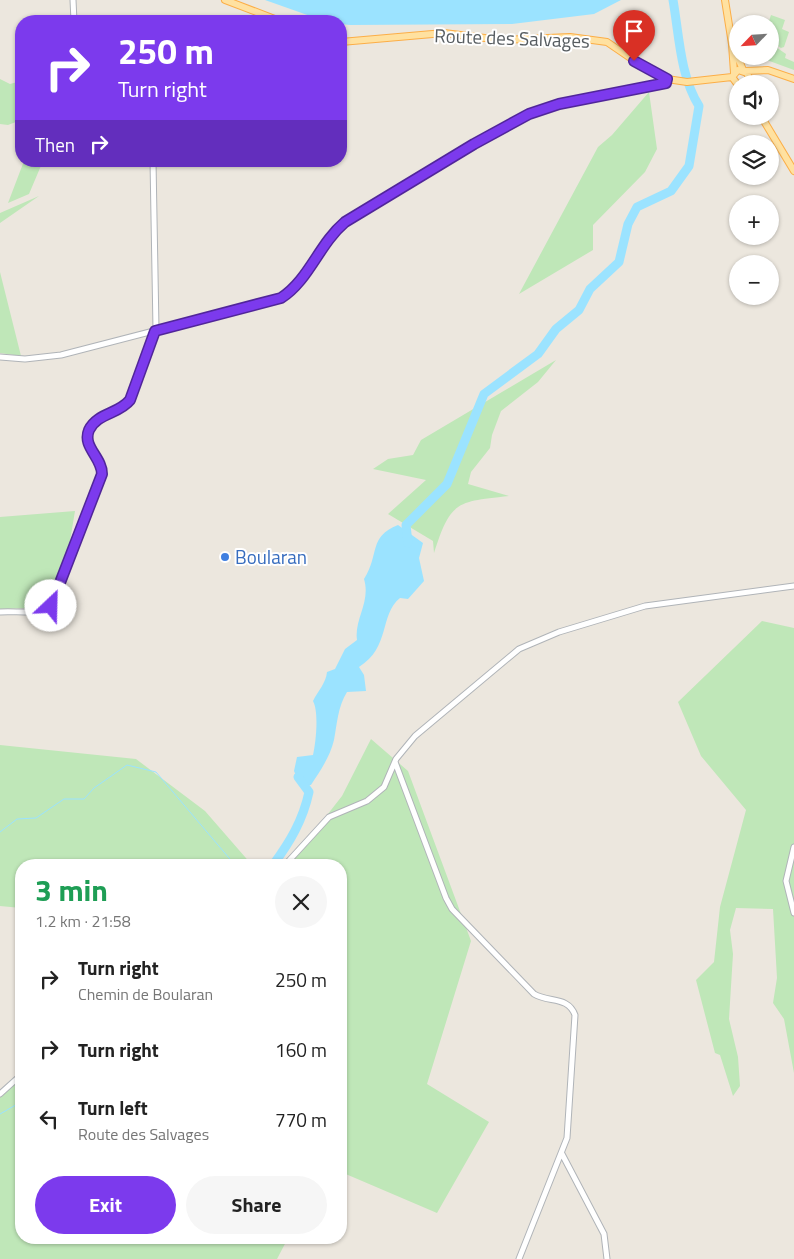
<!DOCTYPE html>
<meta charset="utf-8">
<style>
:root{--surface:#fff;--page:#f6f6f6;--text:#222;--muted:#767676;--accent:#7c3aed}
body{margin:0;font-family:"Titillium Web",sans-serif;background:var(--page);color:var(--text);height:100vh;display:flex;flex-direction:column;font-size:19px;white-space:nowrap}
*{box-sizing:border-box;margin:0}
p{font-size:16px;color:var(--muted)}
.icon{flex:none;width:28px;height:28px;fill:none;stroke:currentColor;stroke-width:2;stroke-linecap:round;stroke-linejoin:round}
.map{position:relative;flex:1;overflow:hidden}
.details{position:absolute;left:15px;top:859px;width:332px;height:385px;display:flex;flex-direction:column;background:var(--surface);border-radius:20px;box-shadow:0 1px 4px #0004}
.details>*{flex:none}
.hud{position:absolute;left:15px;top:15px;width:332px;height:152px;border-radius:20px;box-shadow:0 1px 4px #0004;background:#7c3aed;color:#fff;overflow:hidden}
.needle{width:32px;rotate:245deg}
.fabs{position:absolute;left:729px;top:15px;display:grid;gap:10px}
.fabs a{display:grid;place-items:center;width:50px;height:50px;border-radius:50%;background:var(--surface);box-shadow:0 1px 4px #0004;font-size:25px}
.pin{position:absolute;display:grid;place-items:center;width:42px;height:42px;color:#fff;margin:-51px -21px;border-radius:50% 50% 50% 0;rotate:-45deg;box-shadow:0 0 5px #0007}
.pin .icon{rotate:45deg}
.me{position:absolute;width:55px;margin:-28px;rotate:24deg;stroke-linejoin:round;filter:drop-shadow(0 0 4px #0008)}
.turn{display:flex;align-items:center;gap:18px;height:105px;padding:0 20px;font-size:22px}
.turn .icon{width:65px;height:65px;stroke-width:2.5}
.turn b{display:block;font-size:35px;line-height:42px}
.then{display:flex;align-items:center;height:48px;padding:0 20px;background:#0003;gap:10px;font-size:19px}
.round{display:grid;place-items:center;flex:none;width:52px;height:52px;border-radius:26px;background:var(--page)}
.head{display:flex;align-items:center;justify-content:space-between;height:85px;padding:0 20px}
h1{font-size:30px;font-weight:700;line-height:38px;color:#1e9e55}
.action{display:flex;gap:10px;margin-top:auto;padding:10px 20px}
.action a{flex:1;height:58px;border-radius:30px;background:var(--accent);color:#fff;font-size:20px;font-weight:700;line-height:58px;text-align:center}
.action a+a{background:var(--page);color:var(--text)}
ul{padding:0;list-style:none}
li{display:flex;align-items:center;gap:15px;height:70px;padding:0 20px}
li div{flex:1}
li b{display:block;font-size:19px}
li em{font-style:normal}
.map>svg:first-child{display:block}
.green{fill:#bfe7b8}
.water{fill:#9be3ff}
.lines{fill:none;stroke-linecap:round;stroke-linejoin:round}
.stream{stroke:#9be3ff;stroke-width:1}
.river{stroke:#9be3ff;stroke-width:9}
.minor-casing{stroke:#b0b4b8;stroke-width:7}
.major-casing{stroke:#fcae47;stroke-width:8}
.minor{stroke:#fff;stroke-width:5}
.major{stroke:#ffe1a0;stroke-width:6}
.route-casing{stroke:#51269a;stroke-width:12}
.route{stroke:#7c3aed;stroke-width:9}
.shop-dot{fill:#3f7fe0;stroke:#fff;stroke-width:2}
.labels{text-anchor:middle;stroke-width:4;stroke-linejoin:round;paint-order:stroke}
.street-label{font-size:19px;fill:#575d61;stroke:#fff}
.shop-label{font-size:19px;fill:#366cbe;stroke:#fff;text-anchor:start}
</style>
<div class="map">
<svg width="794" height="1259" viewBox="0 0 794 1259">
<rect width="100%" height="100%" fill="#ece7de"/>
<path class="green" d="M 771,15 L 785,20 L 782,29 L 789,32 L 784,47 L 781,48 L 770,40 L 770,24 L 768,24 Z
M 770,43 L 786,54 L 785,58 L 794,62 L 794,70 L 756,56 L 770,56 Z
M 0,79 L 10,84 L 21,81 L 21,120 L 8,125 L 0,124 Z
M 649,92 L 657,149 L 645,172 L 593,225 L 593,250 L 519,294 L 598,147 L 612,135 Z
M 24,161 L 43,161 L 29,194 L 8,203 Z
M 39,196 L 0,223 L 0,213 Z
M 0,272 L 21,356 L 0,353 Z
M 556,360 L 538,382 L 501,411 L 492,435 L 490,448 L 471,472 L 468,484 L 509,496 C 457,502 451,500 434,553 L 433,541 L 388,514 L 426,480 L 373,469 L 388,459 L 413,455 L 421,440 Z
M 75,511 L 59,607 L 0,609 L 0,517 Z
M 762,621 L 794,628 L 794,1073 L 784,1019 L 773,1003 L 777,978 L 773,909 L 736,908 L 730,930 L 733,954 L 729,1019 L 738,1057 L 740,1086 L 733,1096 L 720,1055 L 715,1053 L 696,980 L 714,962 L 720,907 L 746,810 L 701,756 L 678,702 Z
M 371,739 L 408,771 L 471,941 L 427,1084 L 489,1122 L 437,1213 L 341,1172 L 341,865 L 288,865 L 342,796 Z
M 0,745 L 136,759 L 205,811 L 252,865 L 21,865 L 21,908 L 0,906 Z
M 21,1072 L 21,1238 L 288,1238 L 277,1259 L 0,1259 L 0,1091 Z"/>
<path class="water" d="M 265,0 L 621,0 L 594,14 L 512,24 L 350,25 L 341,24 L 341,21 L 313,17 Z
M 398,525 L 423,543 L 419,558 L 424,581 L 408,599 L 400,598 C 379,615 391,647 359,667 L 364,675 L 366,691 L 347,692 C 338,706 337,724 334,740 C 330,757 320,771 311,785 L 300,785 L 294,771 L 297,757 L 313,755 C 316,742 319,712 313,701 C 318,691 326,683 327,672 L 335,669 L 345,649 L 357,640 C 354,619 371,602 364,579 C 380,554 368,537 398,525 Z"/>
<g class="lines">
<path class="stream" d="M 0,832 L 17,819 L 36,818 L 64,799 L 84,799 L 94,788 L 127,765 L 156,772 L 235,865
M 0,1114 L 21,1102"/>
<path class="river" d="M 408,543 L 406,525 L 447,484 L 484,394 L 538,354 L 556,329 L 579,310 L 590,289 L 619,262 L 628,224 L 637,207 L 671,191 L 689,166 L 699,106 C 680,76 679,34 673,0
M 273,865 C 290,842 303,820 309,792 L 298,777"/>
<g class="minor-casing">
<path id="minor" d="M 73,0 L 74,21
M 0,357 L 25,359 L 61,355 L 281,298 C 309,280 319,244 345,222 L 490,134 L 529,113 L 568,102 L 653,87 L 666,83 L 667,79
M 0,612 C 19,610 43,618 55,600 L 101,474 C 102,457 82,447 89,430 C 97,413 119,414 129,399 L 156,329 L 153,161
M 395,762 L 446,898 L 452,909 L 534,994 C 549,1003 568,996 575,1015 L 567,1138 L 519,1259
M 794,847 L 786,881 L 794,913
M 285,865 L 329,817 L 367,801 L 384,787 L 396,759 L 415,736 L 519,649 L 559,632 L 645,606 L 794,586
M 0,1094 L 21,1075
M 562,1154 L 604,1234 L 607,1259"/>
</g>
<g class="major-casing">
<path id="major" d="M 225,0 L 280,21
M 725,0 L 732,44 L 734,73
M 341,42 L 444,33 L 501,40 L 570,37 L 607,42 L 648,70 L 667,79 L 687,82 L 732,77
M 734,48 L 743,70
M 745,71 L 768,70 L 794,79
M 738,85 L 732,77 L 738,70 L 747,73 L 749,78 L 746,84
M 761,116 L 794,171"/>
</g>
<use href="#minor" class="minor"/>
<use href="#major" class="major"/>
</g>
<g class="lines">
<g class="route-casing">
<path id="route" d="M 51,606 L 102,474 C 102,457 82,447 89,430 C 97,413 119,414 130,400 L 155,331 L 281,298 C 309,280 319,244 345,222 L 474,144 L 529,114 L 559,104 L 666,83 L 667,79 L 634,61"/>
</g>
<use href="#route" class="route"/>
</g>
<circle class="shop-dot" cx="225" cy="557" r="5"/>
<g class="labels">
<g class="street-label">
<text transform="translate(512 38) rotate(2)" y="7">Route des Salvages</text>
</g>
<g class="shop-label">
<text x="235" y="564">Boularan</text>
</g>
</g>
</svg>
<div class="fabs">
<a><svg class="needle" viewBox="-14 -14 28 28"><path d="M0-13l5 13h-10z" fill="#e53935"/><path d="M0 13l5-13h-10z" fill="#767676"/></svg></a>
<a><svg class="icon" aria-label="sound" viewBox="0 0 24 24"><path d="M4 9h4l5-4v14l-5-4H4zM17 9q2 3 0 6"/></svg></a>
<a><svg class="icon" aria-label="layers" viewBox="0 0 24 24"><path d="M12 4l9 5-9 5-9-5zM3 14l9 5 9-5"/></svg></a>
<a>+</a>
<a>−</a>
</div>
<div class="pin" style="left:634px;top:61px;background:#d93025"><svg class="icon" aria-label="arrive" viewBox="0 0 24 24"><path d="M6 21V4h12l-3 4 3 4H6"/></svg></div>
<svg class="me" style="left:51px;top:606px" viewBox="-20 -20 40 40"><circle r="19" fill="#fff"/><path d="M0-13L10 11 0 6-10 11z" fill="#7c3aed"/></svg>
<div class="hud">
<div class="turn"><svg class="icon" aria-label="right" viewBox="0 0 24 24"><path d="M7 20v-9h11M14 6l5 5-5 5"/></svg><div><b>250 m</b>Turn right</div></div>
<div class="then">Then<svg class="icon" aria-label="right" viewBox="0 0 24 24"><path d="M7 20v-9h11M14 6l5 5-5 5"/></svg></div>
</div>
<section class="details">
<div class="head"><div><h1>3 min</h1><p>1.2 km · 21:58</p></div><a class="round"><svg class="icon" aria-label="close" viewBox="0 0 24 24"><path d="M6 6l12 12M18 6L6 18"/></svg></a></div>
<ul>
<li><svg class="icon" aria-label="right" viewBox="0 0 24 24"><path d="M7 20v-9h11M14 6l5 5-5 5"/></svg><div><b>Turn right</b><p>Chemin de Boularan</p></div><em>250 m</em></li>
<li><svg class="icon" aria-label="right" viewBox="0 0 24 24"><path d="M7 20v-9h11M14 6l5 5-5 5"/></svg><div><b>Turn right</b></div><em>160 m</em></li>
<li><svg class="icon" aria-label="left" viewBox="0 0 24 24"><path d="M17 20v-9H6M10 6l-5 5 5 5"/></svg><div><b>Turn left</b><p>Route des Salvages</p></div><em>770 m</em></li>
</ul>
<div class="action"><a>Exit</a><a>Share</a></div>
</section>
</div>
